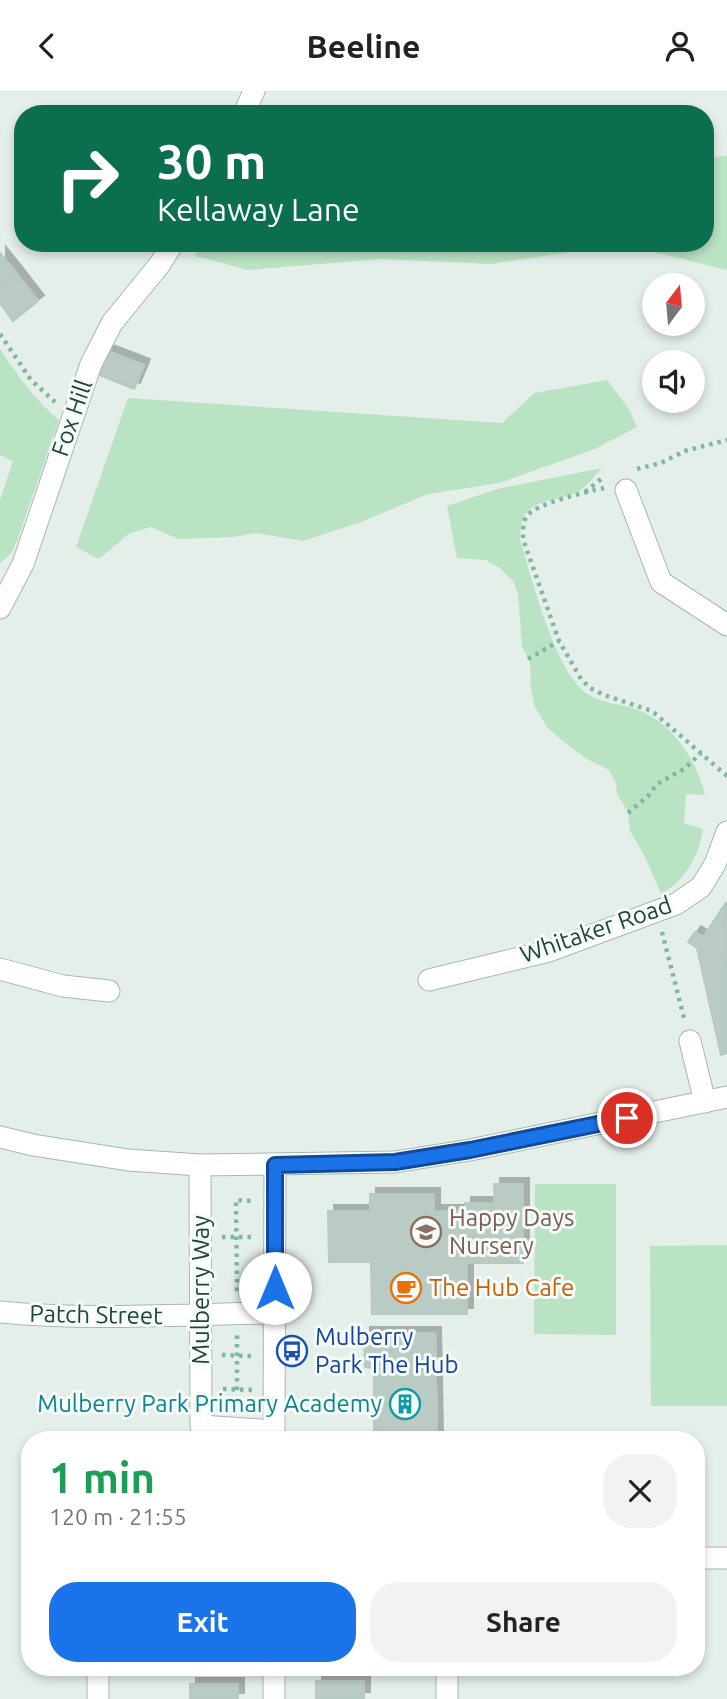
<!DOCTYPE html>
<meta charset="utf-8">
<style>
:root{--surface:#fff;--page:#f2f2f2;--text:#222;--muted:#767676;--accent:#1a73e8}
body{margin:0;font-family:Ubuntu,sans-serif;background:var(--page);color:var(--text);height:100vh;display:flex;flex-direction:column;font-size:26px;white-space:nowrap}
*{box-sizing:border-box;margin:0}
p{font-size:23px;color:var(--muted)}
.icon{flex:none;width:38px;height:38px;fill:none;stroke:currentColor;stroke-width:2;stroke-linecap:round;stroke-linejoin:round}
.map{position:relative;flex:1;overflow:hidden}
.side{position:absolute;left:21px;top:1340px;width:684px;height:245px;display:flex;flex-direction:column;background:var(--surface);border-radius:28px;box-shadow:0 4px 10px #0003}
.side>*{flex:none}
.banner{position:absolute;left:14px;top:14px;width:700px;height:147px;border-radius:28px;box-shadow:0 4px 10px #0003;background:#0b6e4f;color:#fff;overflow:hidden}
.needle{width:46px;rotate:16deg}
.fabs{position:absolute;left:642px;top:182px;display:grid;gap:14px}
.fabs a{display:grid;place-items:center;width:63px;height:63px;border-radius:50%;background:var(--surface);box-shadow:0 4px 10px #0003;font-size:35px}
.pin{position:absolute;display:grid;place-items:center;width:60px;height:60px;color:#fff;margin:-30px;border:4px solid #fff;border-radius:50%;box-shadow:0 2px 7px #0007}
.me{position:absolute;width:77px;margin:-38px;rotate:0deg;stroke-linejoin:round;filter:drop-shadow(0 0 5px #0008)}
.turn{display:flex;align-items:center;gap:24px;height:147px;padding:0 28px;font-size:32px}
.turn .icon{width:91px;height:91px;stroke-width:2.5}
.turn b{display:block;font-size:49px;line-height:60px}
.round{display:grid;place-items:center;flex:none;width:74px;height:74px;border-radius:28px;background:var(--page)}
.overview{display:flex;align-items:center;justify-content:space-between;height:119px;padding:0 28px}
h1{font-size:42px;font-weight:700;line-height:52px;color:#1e9e55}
.action{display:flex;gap:14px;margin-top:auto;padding:14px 28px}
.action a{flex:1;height:80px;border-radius:28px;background:var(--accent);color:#fff;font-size:28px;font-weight:700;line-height:80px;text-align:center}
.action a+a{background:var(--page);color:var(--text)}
header{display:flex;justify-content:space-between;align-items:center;height:91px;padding:0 28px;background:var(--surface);font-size:32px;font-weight:700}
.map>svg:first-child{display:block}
.green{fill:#bae3c3}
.building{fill:#b9cbc2;stroke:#b5cac0;stroke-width:2;filter:url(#shadow)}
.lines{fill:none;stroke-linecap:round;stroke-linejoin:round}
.street-casing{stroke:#a5b8b0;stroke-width:23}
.path{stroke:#80b7a2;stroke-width:4.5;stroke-dasharray:3.5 5;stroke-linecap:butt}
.street{stroke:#fff;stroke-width:21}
.route-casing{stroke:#114b97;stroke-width:18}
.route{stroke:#1a73e8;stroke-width:12}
.labels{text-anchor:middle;stroke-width:6;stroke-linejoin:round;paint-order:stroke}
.street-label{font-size:24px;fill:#204438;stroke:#f5fbf8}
.education-label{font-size:24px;fill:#785e54;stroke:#f5fbf8;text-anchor:start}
.food-label{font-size:24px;fill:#c56008;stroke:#f5fbf8;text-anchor:start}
.transit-label{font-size:24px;fill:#164399;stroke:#f5fbf8;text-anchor:start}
.culture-label{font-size:24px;fill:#0d838f;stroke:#f5fbf8;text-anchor:end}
</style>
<header><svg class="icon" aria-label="back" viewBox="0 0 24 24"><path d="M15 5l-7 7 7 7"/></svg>Beeline<svg class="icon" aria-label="person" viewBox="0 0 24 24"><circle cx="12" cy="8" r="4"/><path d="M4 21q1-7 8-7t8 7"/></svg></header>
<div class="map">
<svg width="727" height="1608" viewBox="0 0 727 1608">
<defs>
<filter id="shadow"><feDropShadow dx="6" dy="-6" stdDeviation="0" flood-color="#0004"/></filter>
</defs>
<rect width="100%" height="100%" fill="#e4efe9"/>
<path class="green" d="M 727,65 L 727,179 L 622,153 L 491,173 L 380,168 L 248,179 L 195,165 L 199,152 L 705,152 L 705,67 Z
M 0,258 C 18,285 34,308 59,329 L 17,450 L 12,461 L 0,472 L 0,409 L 13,370 L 0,364 Z
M 607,289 L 629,318 L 637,336 L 595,358 L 499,392 L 428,403 L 361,431 L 303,450 L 256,442 L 234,446 L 178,448 L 151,436 L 130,442 L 99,468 L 76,456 L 128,307 L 502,332 L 534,302 Z
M 602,377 C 596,383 589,393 582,398 C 553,417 520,400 520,449 C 533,489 553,576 586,602 C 600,612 616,612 632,617 C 669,627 697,668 705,704 L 686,703 L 684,732 L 703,738 C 699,765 685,790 661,803 L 645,766 L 630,740 L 628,721 L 617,703 L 616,692 L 609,679 L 585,667 L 564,651 L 547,636 L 534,614 L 531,598 L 530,570 L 522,556 L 518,503 L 513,490 L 500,477 L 486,469 L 457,467 L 447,415 L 497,398 Z
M 535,1093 L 616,1093 L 616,1244 L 534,1243 Z
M 727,1154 L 727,1315 L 651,1315 L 650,1155 Z"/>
<path class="building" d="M 0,162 L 17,183 L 0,196 Z
M 17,183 L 38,210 L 13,230 L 0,212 L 0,196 Z
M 107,260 L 144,274 L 134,298 L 97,283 Z
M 725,813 L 727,962 L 721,964 L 697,857 L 688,851 L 695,841 L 703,846 Z
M 494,1093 L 523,1093 L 523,1172 L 467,1172 L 467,1223 L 372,1223 L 371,1171 L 329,1171 L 328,1120 L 370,1120 L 370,1103 L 434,1103 L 434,1120 L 465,1120 L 465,1112 L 495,1112 Z
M 364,1242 L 435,1242 L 437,1349 L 374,1349 L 374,1277 L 365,1276 Z
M 316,1590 L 364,1590 L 364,1607 L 316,1607 Z
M 190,1593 L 238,1593 L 238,1608 L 190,1608 Z"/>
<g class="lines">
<g class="street-casing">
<path id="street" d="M 244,23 L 254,0
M 626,399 L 661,491 L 727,534
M 0,517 L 23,473 L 91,273 L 112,232 L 160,173 L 173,152
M 0,878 L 63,895 L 109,900
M 429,889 L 549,860 L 676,813 L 701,796 L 715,773 L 727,741
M 690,950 L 705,1011
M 0,1046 L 33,1054 L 128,1069 L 200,1074 L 395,1071 L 470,1059 L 727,1006
M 200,1074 L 201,1335 L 274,1340
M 0,1221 C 92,1230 183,1223 275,1222
M 274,1349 L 275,1074
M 696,1467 L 727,1467
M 98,1577 L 98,1608
M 274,1577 L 274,1608
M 447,1608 L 447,1577"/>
</g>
<path class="path" d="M 0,243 L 31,289 L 55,311
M 637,378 L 661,372 L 685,360 L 727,349
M 604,397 C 587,401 535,412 526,426 C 523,433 523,441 523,448 L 559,550 L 581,588 L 590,597 L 604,604 L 652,620 L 727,685
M 585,401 L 605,385
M 528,568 L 559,550
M 628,722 L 648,705 L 657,693 L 684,678 L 701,662
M 662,841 L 685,931
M 222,1146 L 252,1146
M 237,1200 L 236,1109 L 252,1110
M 222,1264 L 252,1265
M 223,1298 L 253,1299
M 237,1299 L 237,1244"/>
<use href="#street" class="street"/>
</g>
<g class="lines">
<g class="route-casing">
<path id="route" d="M 275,1197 L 275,1074 L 395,1071 L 470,1059 L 627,1027"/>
</g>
<use href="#route" class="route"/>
</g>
<defs>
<g id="school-ring" transform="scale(1.575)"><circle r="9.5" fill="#f5fbf8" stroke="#8d6e63" stroke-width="1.5"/><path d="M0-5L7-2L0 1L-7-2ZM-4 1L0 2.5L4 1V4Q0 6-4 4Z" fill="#8d6e63"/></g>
<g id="cafe-ring" transform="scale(1.575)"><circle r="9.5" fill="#f5fbf8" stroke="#e8710a" stroke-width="1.5"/><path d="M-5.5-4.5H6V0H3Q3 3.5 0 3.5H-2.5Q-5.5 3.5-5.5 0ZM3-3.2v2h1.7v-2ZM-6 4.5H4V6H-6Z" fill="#e8710a"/></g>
<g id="bus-ring" transform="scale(1.575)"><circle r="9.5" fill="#f5fbf8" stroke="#1a4fb4" stroke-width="1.5"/><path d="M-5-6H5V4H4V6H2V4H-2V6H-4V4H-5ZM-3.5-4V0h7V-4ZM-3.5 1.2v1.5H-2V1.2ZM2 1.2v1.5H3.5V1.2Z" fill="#1a4fb4"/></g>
<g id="building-ring" transform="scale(1.575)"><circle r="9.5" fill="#f5fbf8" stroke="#0f9aa8" stroke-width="1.5"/><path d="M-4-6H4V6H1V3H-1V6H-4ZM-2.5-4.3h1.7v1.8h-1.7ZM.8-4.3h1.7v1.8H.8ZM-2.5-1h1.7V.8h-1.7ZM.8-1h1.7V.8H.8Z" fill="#0f9aa8"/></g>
</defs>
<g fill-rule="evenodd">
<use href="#school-ring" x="426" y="1141"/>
<use href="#cafe-ring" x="406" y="1197"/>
<use href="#bus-ring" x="292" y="1260"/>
<use href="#building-ring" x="405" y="1313"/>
</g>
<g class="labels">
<g class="street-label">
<text transform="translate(72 327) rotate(-71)" y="8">Fox Hill</text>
<text transform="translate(596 839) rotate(-19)" y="8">Whitaker Road</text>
<text transform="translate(201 1199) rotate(-90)" y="8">Mulberry Way</text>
<text transform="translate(96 1224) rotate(1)" y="8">Patch Street</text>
</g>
<g class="education-label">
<text x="449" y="1135">Happy Days<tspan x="449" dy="28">Nursery</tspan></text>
</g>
<g class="food-label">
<text x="429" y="1205">The Hub Cafe</text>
</g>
<g class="transit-label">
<text x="315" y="1254">Mulberry<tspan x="315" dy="28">Park The Hub</tspan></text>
</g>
<g class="culture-label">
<text x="382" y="1321">Mulberry Park Primary Academy</text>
</g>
</g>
</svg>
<div class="fabs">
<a><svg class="needle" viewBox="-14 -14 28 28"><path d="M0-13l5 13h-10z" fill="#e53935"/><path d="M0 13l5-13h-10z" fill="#767676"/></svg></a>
<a><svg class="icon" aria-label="sound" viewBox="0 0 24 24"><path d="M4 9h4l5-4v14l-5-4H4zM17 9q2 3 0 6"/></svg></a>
</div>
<div class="pin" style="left:627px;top:1027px;background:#d93025"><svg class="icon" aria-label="arrive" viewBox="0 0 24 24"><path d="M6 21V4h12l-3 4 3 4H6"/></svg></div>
<svg class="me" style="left:275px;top:1197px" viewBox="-20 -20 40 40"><circle r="19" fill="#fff"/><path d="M0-13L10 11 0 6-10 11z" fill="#1a73e8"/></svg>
<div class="banner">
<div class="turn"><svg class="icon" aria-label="right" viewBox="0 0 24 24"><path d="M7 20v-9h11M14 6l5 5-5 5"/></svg><div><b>30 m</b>Kellaway Lane</div></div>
</div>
<section class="side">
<div class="overview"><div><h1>1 min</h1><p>120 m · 21:55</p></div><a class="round"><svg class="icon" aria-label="close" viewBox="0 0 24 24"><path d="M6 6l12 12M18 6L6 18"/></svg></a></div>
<div class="action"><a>Exit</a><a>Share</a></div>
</section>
</div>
